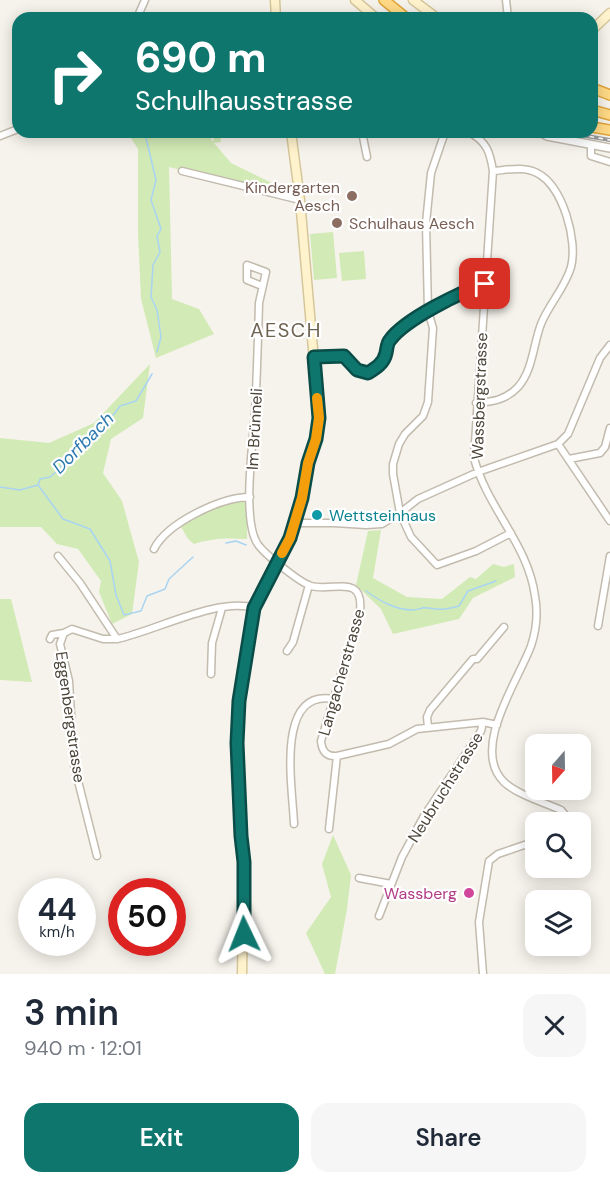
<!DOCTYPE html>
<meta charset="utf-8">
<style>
:root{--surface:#fff;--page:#f6f6f7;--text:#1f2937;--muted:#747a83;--accent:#0f766e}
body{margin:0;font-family:"DM Sans",sans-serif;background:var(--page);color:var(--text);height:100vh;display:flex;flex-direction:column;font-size:22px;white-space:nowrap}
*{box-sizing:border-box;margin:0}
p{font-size:20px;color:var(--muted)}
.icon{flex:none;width:33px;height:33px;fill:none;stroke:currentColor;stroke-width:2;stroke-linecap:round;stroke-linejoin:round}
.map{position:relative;height:974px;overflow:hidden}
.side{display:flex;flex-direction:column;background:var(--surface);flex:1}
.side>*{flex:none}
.top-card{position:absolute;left:12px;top:12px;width:586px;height:126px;border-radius:18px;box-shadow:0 3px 15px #0003;background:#0f766e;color:#fff;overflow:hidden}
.needle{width:39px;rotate:200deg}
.fabs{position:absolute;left:525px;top:734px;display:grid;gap:12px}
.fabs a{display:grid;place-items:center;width:66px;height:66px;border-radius:12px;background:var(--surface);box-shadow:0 3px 15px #0003;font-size:30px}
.speed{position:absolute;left:18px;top:878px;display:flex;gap:12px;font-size:30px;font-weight:700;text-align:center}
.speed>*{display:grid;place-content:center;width:78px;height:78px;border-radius:50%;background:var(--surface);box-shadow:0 3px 15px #0003;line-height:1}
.speed small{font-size:15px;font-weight:400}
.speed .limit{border:9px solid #d22;background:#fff;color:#111}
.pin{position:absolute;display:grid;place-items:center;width:51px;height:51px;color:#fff;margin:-26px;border-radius:12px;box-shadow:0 3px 9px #0006}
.me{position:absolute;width:66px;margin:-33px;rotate:358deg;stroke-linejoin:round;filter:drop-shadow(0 0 4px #0008)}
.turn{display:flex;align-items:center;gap:21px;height:126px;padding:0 24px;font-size:27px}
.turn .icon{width:78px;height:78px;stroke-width:2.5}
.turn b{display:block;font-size:42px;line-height:51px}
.round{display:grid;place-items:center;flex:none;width:63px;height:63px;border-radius:18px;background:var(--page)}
.overview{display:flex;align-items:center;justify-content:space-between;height:102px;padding:0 24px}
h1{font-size:36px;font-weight:600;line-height:45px}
.primary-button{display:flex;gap:12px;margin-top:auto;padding:12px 24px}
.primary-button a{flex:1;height:69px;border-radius:18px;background:var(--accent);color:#fff;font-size:24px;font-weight:600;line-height:69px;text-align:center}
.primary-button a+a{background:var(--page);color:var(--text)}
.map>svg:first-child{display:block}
.green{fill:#d2eab5}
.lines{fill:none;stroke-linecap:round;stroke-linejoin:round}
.stream{stroke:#a9d4f2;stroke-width:1.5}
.minor-casing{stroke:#c2bbae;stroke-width:9}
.tertiary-casing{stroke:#c2bbae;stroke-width:10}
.secondary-casing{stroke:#d6c79b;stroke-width:11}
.trunk-casing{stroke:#e0a43c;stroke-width:12}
.minor{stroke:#fff;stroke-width:6}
.tertiary{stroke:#fff;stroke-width:7}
.secondary{stroke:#fff3cd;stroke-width:8}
.trunk{stroke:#ffd985;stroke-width:9}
.rail-casing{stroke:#9a9a9a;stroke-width:4}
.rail{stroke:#fff;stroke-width:1.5;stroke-dasharray:4.5;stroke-linecap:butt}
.route-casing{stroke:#0a4d48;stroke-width:15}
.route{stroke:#0f766e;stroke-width:10}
.slow{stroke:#f59e0b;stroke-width:10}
.education-dot{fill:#8d6e63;stroke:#fff;stroke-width:2}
.culture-dot{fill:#0f9aa8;stroke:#fff;stroke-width:2}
.hotel-dot{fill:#d1479c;stroke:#fff;stroke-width:2}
.labels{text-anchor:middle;stroke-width:4.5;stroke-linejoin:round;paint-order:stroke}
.education-label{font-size:16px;fill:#785e54;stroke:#fff;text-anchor:end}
.street-label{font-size:16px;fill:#4b4439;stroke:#fff}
.culture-label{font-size:16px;fill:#0d838f;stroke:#fff;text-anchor:start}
.hotel-label{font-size:16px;fill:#b23c85;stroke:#fff;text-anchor:end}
.water-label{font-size:18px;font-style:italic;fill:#2e7ab2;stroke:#fff}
.quarter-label{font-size:20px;letter-spacing:1.5px;fill:#6e6250;stroke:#fff}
</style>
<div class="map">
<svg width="610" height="974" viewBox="0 0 610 974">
<rect width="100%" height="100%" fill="#f6f3ec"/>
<path class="green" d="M 127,132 L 207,132 L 213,142 L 215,132 L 220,132 L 221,142 L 214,143 L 231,163 L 278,186 L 277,194 L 169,167 L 172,299 L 199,309 L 214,334 L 156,358 L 141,299 L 138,232 L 138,149 Z
M 333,232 L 337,278 L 314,280 L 310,234 Z
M 364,251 L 366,279 L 342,281 L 339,253 Z
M 150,364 L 143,418 L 111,439 L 103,473 L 122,501 L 139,562 L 132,614 L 112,624 L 99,592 L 101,581 L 78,549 L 57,544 L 41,527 L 0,527 L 0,438 L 49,443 L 94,423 Z
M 236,498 L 247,499 L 247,539 C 228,538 212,538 194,544 L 188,539 L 180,525 Z
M 381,530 L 373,578 L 407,597 L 442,599 L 470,577 L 476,579 L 493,564 L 504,567 L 514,564 L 515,577 L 473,598 L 459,619 L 393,634 L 381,609 L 356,585 L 368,531 Z
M 0,599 L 11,599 L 32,682 L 0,680 Z
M 333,835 L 351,875 L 347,909 L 335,974 L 325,974 L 306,933 L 331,897 L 322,864 Z"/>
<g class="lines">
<path class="stream" d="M 149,132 L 146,138 L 156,180 L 151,200 L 161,229 L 157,236 L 160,252 L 153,265 L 151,297 L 157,310 L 161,337 L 157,352
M 38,485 L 63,519 L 90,529 L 110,561 L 116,595 L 124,615 L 141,611 L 147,596 L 165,589 L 169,579 L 193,557
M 0,487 L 20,490 L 38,485 L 40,479 L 50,477 L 58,470 L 76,446 L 92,440 C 99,427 112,419 120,406 L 136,401 L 152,374
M 226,543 L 236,541 L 246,545
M 366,591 C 380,601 395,610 413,610 C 418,610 422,607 427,608 C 443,610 442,610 459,606 L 468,591 L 496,581"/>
<g class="minor-casing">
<path id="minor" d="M 506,0 L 508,18
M 137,18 L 145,0
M 362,132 L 367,157
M 445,132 L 431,173 L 426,223 L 428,311 L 433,328 L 428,402 L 423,416 L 405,434 L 399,444 L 393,464 L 393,474 L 400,513 L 411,537 L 437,565 L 476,551 L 511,533
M 469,132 C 487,142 490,152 493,171 L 474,458 C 487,508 528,544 535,596 C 538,612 536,631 531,646 C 518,681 470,749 504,782 C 516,794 545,803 561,810 L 566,816 L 566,822
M 0,136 L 18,129
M 591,145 L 591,156 L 610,162
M 182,171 L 300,200
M 262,286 L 247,280 L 247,265 L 266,272 L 259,303 C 258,339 257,376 255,412 C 253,443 242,518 257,543 C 263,553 299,582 311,586 C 332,592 364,573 360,611 L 321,741 C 322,751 326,757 337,756 L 389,744 L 417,729 L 483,722 L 497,725
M 314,357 L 344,356 L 357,370 L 368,373 C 376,368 384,362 386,353 C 387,349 387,343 390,340 C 405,319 461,292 485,284
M 476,403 C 492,402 506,400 518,387 C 533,370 533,345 541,324 C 549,304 565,288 571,267 C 578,241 563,186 537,173 C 524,166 507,170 493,171
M 558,444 L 610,521
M 569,459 L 600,453 L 605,447 L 610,428
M 294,523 L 334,523 L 366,525 L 382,524 L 400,513 L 418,499 L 478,472 L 558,444 L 568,434 L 600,358 L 610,345
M 154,549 C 167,523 221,497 250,497
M 58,556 L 80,583 L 117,639
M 598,626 L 610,556
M 50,639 L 52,635 L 64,633
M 287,651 L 293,642 L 309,585
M 211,674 L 212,643 L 222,608
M 428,727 L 427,717 L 430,710 L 473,659 L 477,659 L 504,627
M 294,824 C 293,790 274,688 334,699
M 329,829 L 337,756
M 97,856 L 74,765 L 69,681 L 60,644 L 64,633 L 72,629 L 103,639 L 117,639 C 155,631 218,597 254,608
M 359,878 L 391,884
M 379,916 L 402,857 L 424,816 L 481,731 L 483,722
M 483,974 L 479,922 L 489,861 L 498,854 L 536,841"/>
</g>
<g class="tertiary-casing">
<path id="tertiary" d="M 540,132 L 547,136 L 610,148"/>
</g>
<g class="secondary-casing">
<path id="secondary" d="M 275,0 L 276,18
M 355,0 L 376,18
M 413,0 L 437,18
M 592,30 L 610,13
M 242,974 L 244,862 L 242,849 L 237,743 L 238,711 L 252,616 L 259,597 L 292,531 L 305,487 L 308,463 L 316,439 L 319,418 L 300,200 L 291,132"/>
</g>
<g class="trunk-casing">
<path id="trunk" d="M 384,0 L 406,18
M 592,88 L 610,95
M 592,110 L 610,115
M 592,127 L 610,130"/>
</g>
<use href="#minor" class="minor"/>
<use href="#tertiary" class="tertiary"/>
<use href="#secondary" class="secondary"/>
<use href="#trunk" class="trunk"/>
<g class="rail-casing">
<path id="rail" d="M 563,132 L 610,140"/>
</g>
<use href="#rail" class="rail"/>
</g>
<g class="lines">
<g class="route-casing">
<path id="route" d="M 244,934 L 244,862 L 241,836 L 237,743 L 239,701 L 254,608 L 290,538 L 302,498 L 308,463 L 316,439 L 319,418 L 314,357 L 344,356 L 357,370 L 368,373 C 376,368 384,363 386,353 C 387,349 387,343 390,340 C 405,319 461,292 485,284"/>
</g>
<use href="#route" class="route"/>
<path class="slow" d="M 282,553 L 290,538 L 302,498 L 308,463 L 316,439 L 319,418 L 317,398"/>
</g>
<g class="education-dot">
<circle cx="352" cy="196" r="6"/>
<circle cx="337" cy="223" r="6"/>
</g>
<circle class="culture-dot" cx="317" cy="515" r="6"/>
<circle class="hotel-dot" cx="469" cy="893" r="6"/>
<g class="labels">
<g class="education-label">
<text x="340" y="193">Kindergarten<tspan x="340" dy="18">Aesch</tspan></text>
<text x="349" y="229" text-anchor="start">Schulhaus Aesch</text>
</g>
<g class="street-label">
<text transform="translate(479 396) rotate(-88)" y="6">Wassbergstrasse</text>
<text transform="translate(254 429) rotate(-87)" y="6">Im Brünneli</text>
<text transform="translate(341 672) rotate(-74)" y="6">Langacherstrasse</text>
<text transform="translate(71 717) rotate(82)" y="6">Eggenbergstrasse</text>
<text transform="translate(445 787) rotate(-58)" y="6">Neubruchstrasse</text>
</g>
<g class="culture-label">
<text x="329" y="521">Wettsteinhaus</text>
</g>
<g class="hotel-label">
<text x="457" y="899">Wassberg</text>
</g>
<g class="water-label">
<text transform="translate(83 443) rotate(-45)" y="6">Dorfbach</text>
</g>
<g class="quarter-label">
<text x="286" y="337">AESCH</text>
</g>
</g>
</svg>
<div class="fabs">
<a><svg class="needle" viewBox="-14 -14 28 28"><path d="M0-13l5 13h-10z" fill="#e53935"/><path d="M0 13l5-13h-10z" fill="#747a83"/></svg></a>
<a><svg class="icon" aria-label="search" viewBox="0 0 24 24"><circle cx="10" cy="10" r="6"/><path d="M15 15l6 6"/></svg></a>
<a><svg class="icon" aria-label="layers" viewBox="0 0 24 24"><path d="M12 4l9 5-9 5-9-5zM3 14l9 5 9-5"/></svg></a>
</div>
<div class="speed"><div>44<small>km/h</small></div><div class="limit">50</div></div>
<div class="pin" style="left:485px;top:284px;background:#d93025"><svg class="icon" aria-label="arrive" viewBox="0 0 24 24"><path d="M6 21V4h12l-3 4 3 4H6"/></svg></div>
<svg class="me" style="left:244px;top:934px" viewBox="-20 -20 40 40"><path d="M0-17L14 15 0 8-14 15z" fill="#0f766e" stroke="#fff" stroke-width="4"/></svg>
<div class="top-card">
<div class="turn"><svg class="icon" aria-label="right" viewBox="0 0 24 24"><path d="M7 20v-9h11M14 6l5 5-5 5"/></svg><div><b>690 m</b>Schulhausstrasse</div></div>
</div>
</div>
<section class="side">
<div class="overview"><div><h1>3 min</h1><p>940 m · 12:01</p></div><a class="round"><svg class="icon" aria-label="close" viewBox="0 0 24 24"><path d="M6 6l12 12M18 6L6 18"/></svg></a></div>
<div class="primary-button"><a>Exit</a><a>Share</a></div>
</section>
